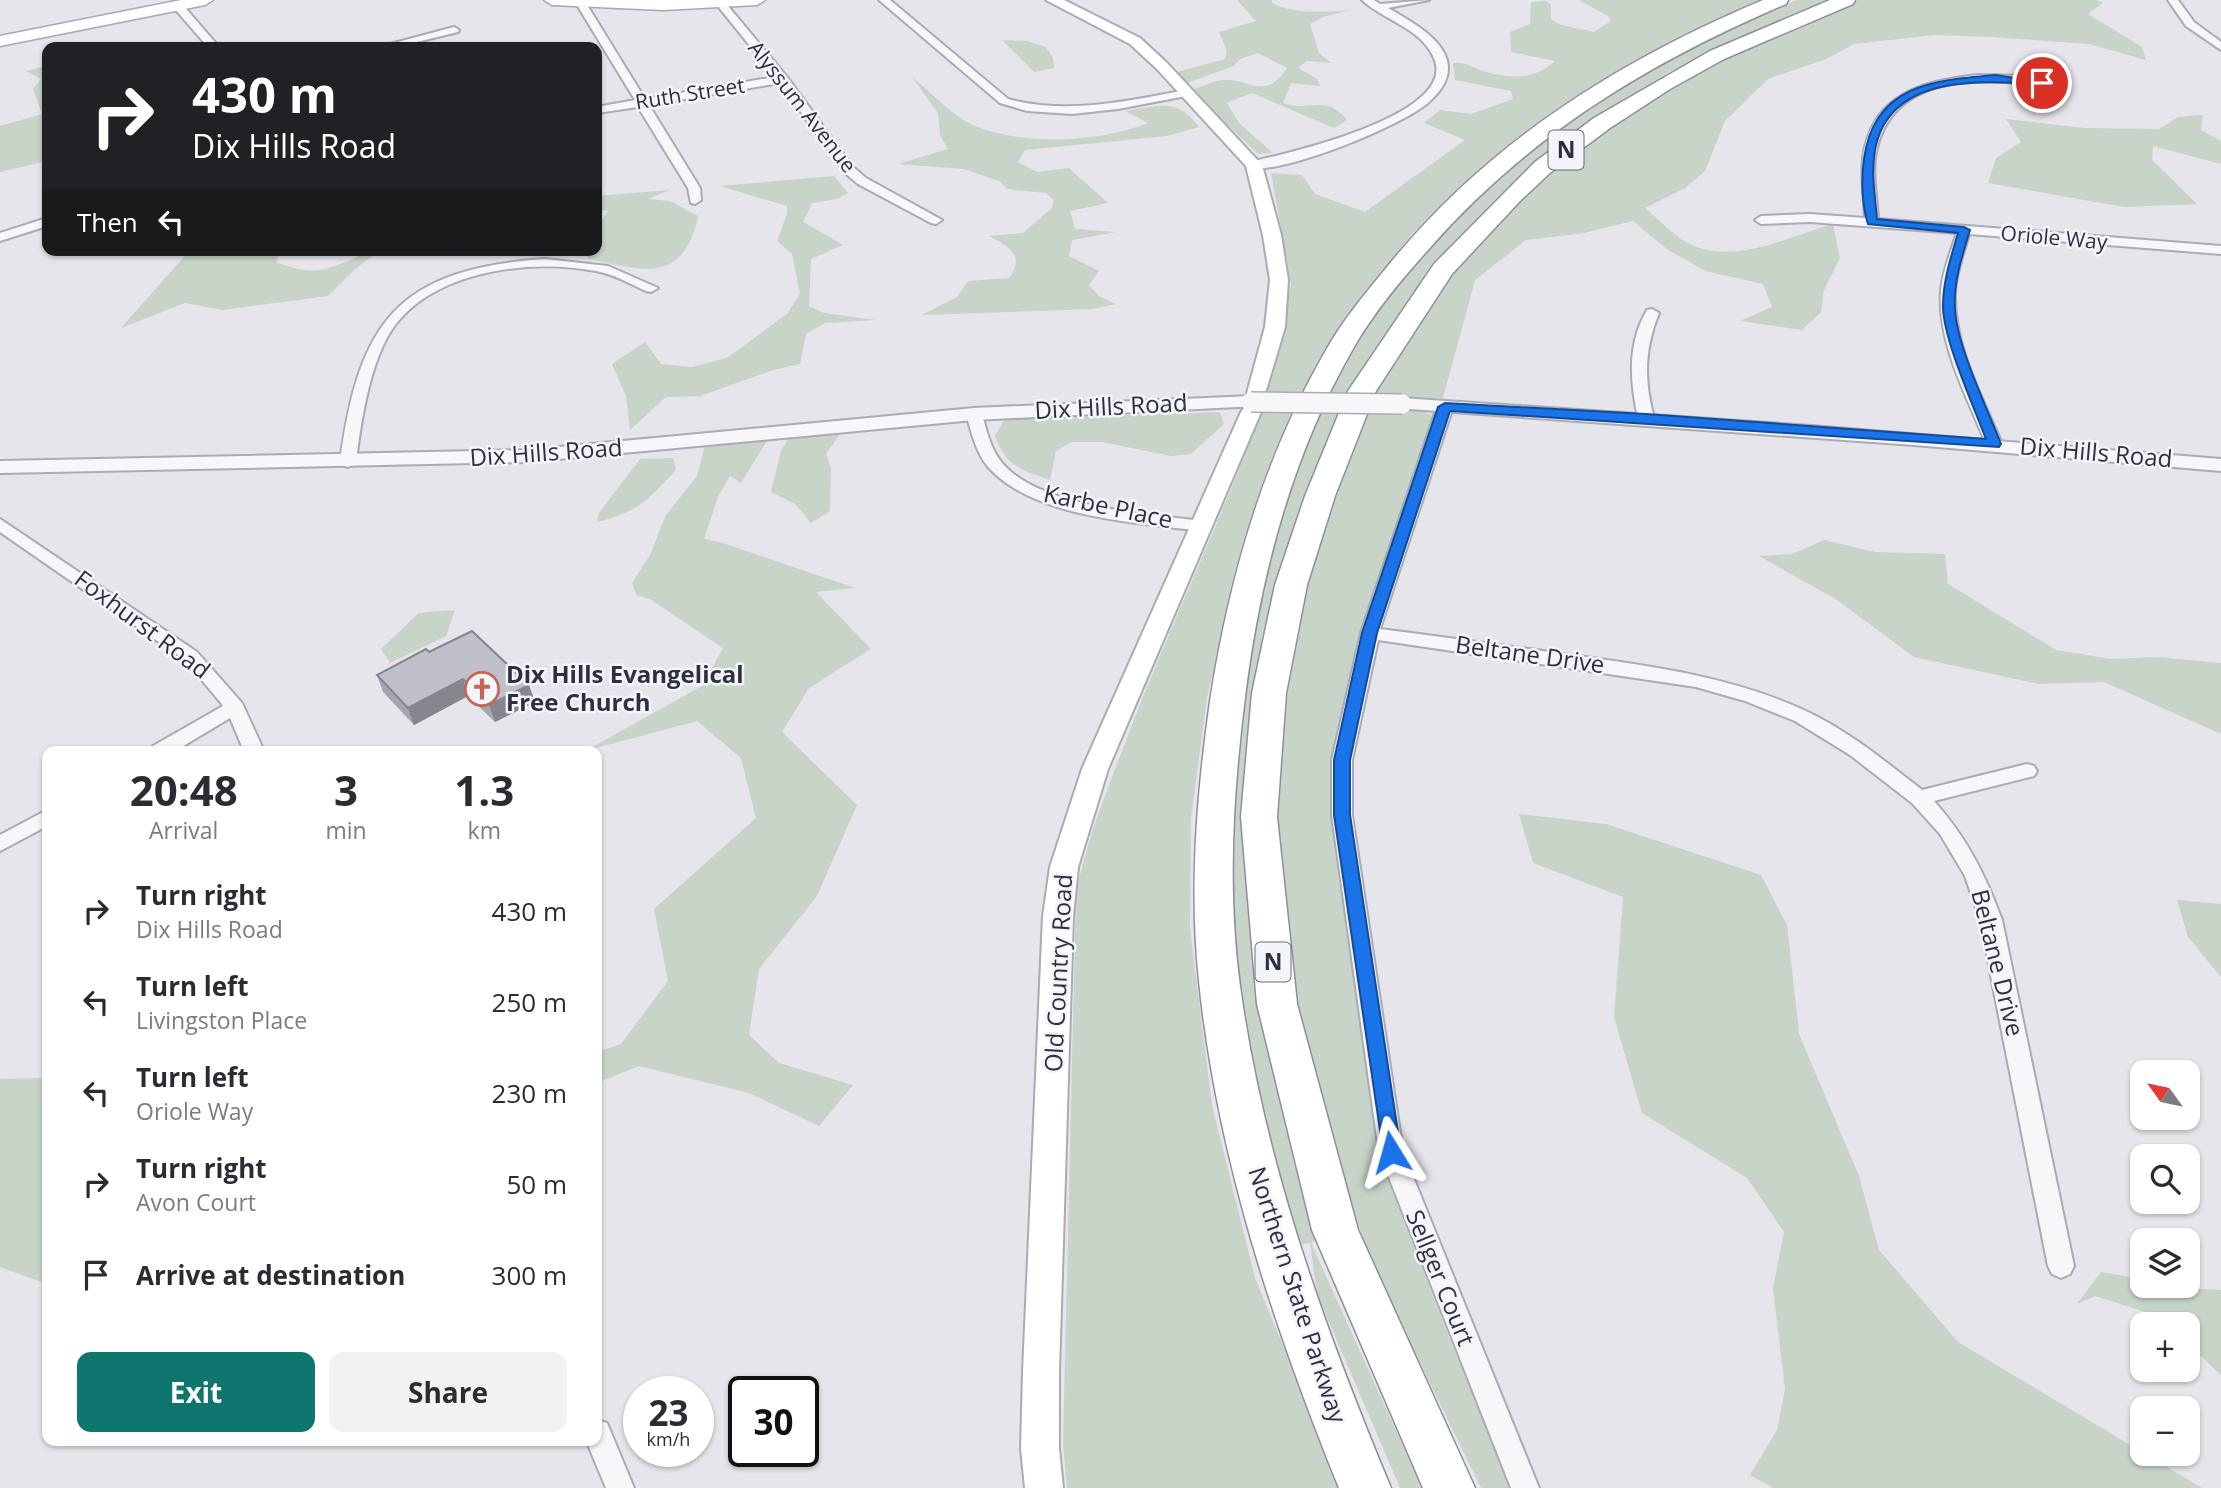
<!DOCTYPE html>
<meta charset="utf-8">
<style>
:root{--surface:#fff;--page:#f2f2f3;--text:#2b2b33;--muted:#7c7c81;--accent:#0f766e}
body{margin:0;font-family:"Open Sans",sans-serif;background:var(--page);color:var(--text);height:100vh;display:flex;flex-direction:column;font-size:26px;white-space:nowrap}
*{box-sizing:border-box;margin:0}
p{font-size:23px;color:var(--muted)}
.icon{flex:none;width:38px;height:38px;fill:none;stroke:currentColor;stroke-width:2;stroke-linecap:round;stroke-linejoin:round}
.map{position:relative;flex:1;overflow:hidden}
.details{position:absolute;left:42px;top:746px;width:560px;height:700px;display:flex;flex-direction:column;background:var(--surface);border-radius:14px;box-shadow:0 2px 5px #0004}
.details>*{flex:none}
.hud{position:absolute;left:42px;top:42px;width:560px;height:214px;border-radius:14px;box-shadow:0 2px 5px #0004;background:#202124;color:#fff;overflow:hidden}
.needle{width:46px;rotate:303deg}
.controls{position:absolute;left:2130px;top:1060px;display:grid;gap:14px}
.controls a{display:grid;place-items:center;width:70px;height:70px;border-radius:14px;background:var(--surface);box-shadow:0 2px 5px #0004;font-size:35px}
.speed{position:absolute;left:623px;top:1376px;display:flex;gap:14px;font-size:35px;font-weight:700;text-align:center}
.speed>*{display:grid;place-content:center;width:91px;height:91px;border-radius:50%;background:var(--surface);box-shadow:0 2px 5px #0004;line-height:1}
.speed small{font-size:18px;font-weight:400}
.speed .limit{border:4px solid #111;border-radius:10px;background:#fff;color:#111}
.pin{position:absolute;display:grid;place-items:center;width:60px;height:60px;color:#fff;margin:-30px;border:4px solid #fff;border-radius:50%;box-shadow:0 2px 7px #0007}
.me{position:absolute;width:77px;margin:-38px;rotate:352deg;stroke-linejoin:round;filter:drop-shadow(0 0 5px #0008)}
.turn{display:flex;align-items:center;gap:24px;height:147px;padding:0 35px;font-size:32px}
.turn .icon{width:91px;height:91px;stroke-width:2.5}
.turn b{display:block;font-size:49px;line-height:60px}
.then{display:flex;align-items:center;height:66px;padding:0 35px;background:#0003;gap:14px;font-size:26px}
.eta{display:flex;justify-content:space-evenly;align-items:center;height:119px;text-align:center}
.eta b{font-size:42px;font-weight:700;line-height:49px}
.button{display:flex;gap:14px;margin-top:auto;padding:14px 35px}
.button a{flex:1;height:80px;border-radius:14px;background:var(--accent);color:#fff;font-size:28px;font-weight:700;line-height:80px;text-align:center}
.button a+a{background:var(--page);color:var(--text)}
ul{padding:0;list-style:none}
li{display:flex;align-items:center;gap:21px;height:91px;padding:0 35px}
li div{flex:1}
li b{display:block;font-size:26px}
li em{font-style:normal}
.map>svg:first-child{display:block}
.green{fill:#c7d4c7}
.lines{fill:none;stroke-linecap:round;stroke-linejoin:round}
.minor-casing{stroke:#aaabb5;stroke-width:4}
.tertiary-casing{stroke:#aaabb5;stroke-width:4}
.secondary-casing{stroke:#aaabb5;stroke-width:4}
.primary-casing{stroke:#a5a7b6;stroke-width:3}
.motorway-casing{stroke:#8d8fa1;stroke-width:3}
.minor{fill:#f7f7fa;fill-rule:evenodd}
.tertiary{fill:#f7f7fa;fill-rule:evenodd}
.secondary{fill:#fff;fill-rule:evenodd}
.primary{fill:#fff;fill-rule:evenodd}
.motorway{fill:#fff;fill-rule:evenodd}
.tertiary-bridge-casing{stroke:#aaabb5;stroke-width:22;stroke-linecap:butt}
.tertiary-bridge{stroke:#f7f7fa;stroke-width:19}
.wall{fill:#a4a5af}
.shaded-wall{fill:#86868e}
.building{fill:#bfc0cb;stroke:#86868e;stroke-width:2}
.route{fill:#1a73e8;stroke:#114b97;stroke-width:2}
.labels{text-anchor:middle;stroke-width:5;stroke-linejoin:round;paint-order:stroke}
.far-street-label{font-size:21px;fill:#2d2f43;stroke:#f4f5f9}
.shield{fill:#f4f5f9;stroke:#696a7a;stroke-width:2}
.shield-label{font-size:23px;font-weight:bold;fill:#2d2f43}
.street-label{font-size:24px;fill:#2d2f43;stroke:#f4f5f9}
.poi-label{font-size:24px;font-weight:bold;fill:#2d2f43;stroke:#f4f5f9;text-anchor:start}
</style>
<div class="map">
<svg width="2221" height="1488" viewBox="0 0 2221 1488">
<rect width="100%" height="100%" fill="#e5e5eb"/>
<path class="green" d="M 1237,0 L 1272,0 L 1272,3 C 1295,15 1325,12 1351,10 L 1323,17 L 1310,24 L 1319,53 L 1331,63 L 1307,61 L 1298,68 L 1317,79 L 1320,86 L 1291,83 L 1283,103 C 1310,113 1325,93 1347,120 L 1334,128 L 1252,93 L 1227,103 L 1239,123 L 1273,153 L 1258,154 L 1191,90 C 1201,87 1213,81 1223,80 C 1251,78 1264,102 1287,68 L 1258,53 L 1240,59 L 1234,66 L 1187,83 L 1177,72 L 1225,59 L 1227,51 L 1219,32 L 1256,21 Z
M 1579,0 L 1768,0 C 1651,45 1549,106 1458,191 C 1441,207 1422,222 1408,239 C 1368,287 1338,342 1308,396 L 1266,395 L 1291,284 L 1271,173 L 1302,175 L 1315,194 L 1365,212 L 1465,140 L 1424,123 L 1440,110 L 1471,114 L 1513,99 L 1511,91 L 1455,80 L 1453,63 C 1466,62 1469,66 1480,70 C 1507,79 1534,81 1555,61 L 1511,52 L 1510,32 L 1530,24 L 1531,2 L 1546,1 L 1551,5 L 1551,19 L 1561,25 L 1594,32 L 1611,21 L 1608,16 Z
M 1797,0 L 1830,0 L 1766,26 L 1669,72 L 1577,133 L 1500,197 L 1347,396 L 1327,396 L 1372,317 L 1421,253 L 1552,127 L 1648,68 L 1747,20 Z
M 1858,0 L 2096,0 L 2103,3 L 2088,14 L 2142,47 L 2146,60 L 2089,44 L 1992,37 L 1934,35 L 1854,44 L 1826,59 L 1768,79 L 1725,121 L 1705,171 L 1685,188 L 1645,208 C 1659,219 1675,238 1692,245 C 1738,265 1789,236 1833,224 L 1840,258 L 1824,290 L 1821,312 L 1802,330 L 1740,321 L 1772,307 L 1763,284 L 1706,271 L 1668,250 L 1633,221 L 1584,233 L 1526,240 L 1475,280 L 1443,398 L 1371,396 L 1459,262 L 1517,203 L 1564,160 L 1614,123 L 1685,78 L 1745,47 Z
M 1002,40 L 1027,41 L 1046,47 L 1053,58 L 1054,68 L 1034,72 Z
M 47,66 L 47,161 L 0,172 L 0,126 L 42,114 L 33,89 L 41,79 L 26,71 Z
M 913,78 C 930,91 954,117 973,125 C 1022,146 1098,143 1148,123 L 1125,111 C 1158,107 1176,96 1199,127 L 1167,136 L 1025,150 L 1018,162 L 1037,172 L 1069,168 L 1108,203 L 1070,211 L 1075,229 L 1116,232 L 1072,240 L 1069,256 L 1099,271 L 1089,285 L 1099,296 L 1116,304 L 1093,309 L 922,315 L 957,297 L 968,281 L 1009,278 C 1026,256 1009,246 989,236 L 1023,233 L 1052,208 L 1054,200 L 1046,193 L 1007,189 L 999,181 L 964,169 L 898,164 L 948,149 L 940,135 L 938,113 Z
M 2203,115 L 2201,130 L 2221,141 L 2221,164 L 2153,146 L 2152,160 L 2197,204 L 2124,207 L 1988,183 L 1996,158 L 2021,142 L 2006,119 L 2085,128 L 2159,129 L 2178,117 Z
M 834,176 L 848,193 L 837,199 L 812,203 L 803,222 L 843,245 L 811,259 L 809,306 L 824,313 L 876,320 L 825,323 L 806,334 L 800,364 L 773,370 L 700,396 L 666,397 L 630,430 L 626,396 L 612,364 L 645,342 L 661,364 L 692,367 L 727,358 L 787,314 L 800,294 L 792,254 L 777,241 L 787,214 L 787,206 L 720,186 Z
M 670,190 L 648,199 L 670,201 L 698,216 C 684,284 643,271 589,259 L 583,250 L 597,250 L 597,227 L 608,211 L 597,209 L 597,196 Z
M 190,250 L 281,250 L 276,262 C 305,273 318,274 348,261 C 359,256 368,250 380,250 L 354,270 L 328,296 L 223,310 L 185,303 L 121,328 Z
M 1262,409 L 1304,410 L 1238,571 L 1207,697 L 1191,819 L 1190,928 L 1212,1105 L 1255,1278 L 1342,1488 L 1067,1488 L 1063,1445 L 1076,893 C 1086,843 1104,798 1122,751 C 1165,635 1220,525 1262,409 Z
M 1320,410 L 1346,410 L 1251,747 L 1326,1235 L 1311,1243 L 1422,1488 L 1400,1488 L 1317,1294 L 1310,1243 L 1292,1245 L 1254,1111 L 1229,899 L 1235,746 L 1249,645 L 1273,534 Z
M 1365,411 L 1421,411 L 1433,416 L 1375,600 L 1335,771 L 1333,823 L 1372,1109 L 1391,1188 L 1452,1345 L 1517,1488 L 1481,1488 L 1368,1256 L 1304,1043 L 1279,914 L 1276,766 L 1290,626 L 1318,530 Z
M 1220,412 L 1224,424 L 1191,454 L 1171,456 L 1102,442 L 1072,442 L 1056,451 L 1050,480 C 1021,469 1006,467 995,436 L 1004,420 L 1019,419 Z
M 840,434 L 826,454 L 831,468 L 830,511 L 811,523 L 795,504 L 771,492 L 781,451 L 789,437 Z
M 768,439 L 741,483 L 730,476 L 718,497 L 704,539 L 723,543 L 855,588 L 816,592 L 871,649 L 809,688 L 782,732 L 857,805 L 817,896 L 759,969 L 749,1035 L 779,1063 L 853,1085 L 819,1126 L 749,1093 L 639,1066 L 597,1083 L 597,1052 L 621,1044 L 668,981 L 654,909 L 756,818 L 741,758 L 697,721 L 585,751 L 702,686 L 723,648 L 650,599 L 636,595 L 632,583 L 650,555 L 666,515 L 697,476 L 705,446 Z
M 673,458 L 676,470 C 647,501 638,512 597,522 L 599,513 L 640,459 Z
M 1824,540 L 1875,552 L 1945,554 L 1948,584 L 2056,650 L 2111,659 L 2157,657 L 2221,663 L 2221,734 L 2104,682 L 2039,684 L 1914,657 L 1837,600 L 1759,556 L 1792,554 Z
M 455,610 L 446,636 L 390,663 L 381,649 L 419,613 Z
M 1519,814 L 1606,824 L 1761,875 L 1787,925 L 1799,1034 L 1859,1176 L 1879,1250 L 1958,1342 L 2202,1488 L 1773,1488 L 1750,1475 L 1777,1430 L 1785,1389 L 1773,1289 L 1784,1232 L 1747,1178 L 1642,1113 L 1614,1017 L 1623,897 L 1533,863 Z
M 2177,900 L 2221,904 L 2221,977 L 2188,937 Z
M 47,1078 L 47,1284 L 0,1267 L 0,1079 Z
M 2101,1272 L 2142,1279 L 2142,1286 L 2221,1290 L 2221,1375 L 2188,1344 L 2188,1325 L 2167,1325 L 2158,1316 L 2095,1296 L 2077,1304 Z"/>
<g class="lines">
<g class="minor-casing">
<path id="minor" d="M 574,0 L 584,0 L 645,99 L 775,77 L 713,0 L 723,0 L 787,77 L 853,167 L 866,178 L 942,220 L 936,224 L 931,223 L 858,184 L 845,173 L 780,83 L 649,105 L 700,188 L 701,200 L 695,204 L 691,203 L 688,188 L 638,107 L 597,113 L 597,107 L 635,100 Z
M 879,0 L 890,0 L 1008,99 C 1068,115 1126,101 1186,90 L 1192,93 L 1186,96 L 1118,109 L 1072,114 L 1027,111 L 1000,103 Z
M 1362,0 L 1374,0 L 1380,4 L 1429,0 L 1388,8 C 1408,20 1446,39 1448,66 C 1449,81 1439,93 1429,102 C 1402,126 1284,174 1250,168 L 1250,162 C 1285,154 1464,114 1433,56 C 1419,27 1383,20 1362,0 Z
M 2168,0 L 2178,0 L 2194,22 L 2221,42 L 2221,50 L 2186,26 Z
M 174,4 L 182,4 L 219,47 L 208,47 L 174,8 Z
M 454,27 L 459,30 L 458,32 L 396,47 L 379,47 Z
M 1979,75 C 2000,76 2053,74 2069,85 L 2063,88 C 1998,80 1898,65 1877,148 C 1871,171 1877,196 1878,219 L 2221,246 L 2221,254 L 1969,234 C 1964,253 1956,272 1955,292 C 1953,345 1982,396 2002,444 L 1994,449 L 1986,444 C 1967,396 1937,343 1941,290 C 1943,270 1951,251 1957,233 L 1810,222 L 1761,224 L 1755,220 L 1761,216 L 1810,214 L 1865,218 C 1864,198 1861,178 1863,158 C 1871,94 1924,80 1979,75 Z
M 47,218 L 47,226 L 0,241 L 0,233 Z
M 545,259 L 608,266 L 658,288 L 651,292 L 646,291 C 630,284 614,274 596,271 C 534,259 444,269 400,319 C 371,351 361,420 356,462 L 348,467 L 342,465 L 340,462 C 359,321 398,269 545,259 Z
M 1652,309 L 1659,313 C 1644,350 1644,380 1654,418 L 1646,423 L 1638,418 C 1630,381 1627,344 1647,310 Z
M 1445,402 L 1453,407 L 1380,629 C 1444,637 1507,646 1571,655 C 1651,666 1734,677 1808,712 C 1850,732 1886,762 1922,790 L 2027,764 L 2034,766 L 2037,771 L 2034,776 L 1934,801 C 1967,838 1985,874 2002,920 L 2074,1266 L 2070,1274 L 2061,1278 L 2052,1274 L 2048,1266 L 1980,920 L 1965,876 L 1940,834 L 1912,803 L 1850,755 L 1795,721 L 1745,701 L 1696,687 L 1378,640 L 1352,760 L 1352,815 L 1403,1152 L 1539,1488 L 1511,1488 L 1379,1152 L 1332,815 L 1332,760 L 1361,633 L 1437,407 Z
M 974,409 L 982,414 C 986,429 990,446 999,459 C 1033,507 1147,514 1202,521 L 1210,526 L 1202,531 C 1139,523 1040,518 993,472 C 977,457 972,434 966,414 Z
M 0,519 L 197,652 L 242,703 L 264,751 L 244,751 L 230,718 L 175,751 L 150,751 L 153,746 L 223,706 L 221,703 L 185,660 L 0,532 Z
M 47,810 L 47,826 L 0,851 L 0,835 Z
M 597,1420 L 607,1423 L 634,1488 L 606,1488 L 586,1440 L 597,1440 Z"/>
</g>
<g class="tertiary-casing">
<path id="tertiary" d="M 1251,396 L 1261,402 L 1258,406 L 974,420 L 527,462 L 0,473 L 0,461 L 527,450 L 974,408 Z
M 1402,398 L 1812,426 L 2221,459 L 2221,471 L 1914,445 L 1395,408 L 1392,404 L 1395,400 Z"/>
</g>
<g class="secondary-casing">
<path id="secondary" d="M 1046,0 L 1064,0 L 1140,38 L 1167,63 L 1262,165 L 1281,235 L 1288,280 L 1285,327 L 1264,397 L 1250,397 L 1247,393 L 1265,327 L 1270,280 L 1263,235 L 1246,166 L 1157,69 L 1130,44 Z
M 1251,406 L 1258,408 L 1261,412 L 1108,769 L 1078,867 L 1073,916 L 1059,1372 L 1059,1448 L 1063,1488 L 1025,1488 L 1021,1448 L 1023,1372 L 1043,916 L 1050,867 L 1082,769 L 1241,412 L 1244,408 Z"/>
</g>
<g class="primary-casing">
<path id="primary" d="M 181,0 L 213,0 L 205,5 L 0,46 L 0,36 Z
M 544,0 L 765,0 L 757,5 L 663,10 L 552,5 Z"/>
</g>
<g class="motorway-casing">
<path id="motorway" d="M 1763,0 L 1788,0 L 1786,4 C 1646,64 1529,135 1428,250 C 1401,280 1374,312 1354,347 C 1292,454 1260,576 1245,697 C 1233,792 1227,890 1240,986 C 1264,1161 1323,1325 1391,1488 L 1339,1488 C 1273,1325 1217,1156 1199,981 C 1189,888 1197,793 1210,701 C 1229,579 1263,459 1325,352 C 1342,321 1365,294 1387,267 C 1487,143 1618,61 1763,0 Z
M 1830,0 L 1855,0 L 1853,4 L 1724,59 L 1670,89 L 1610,128 L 1551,172 L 1520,201 L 1452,274 L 1376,391 L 1335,496 L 1307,585 L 1286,693 L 1277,817 L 1297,1004 L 1358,1230 L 1475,1488 L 1423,1488 L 1312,1230 L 1257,1004 L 1241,817 L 1252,693 L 1275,585 L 1305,496 L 1348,391 L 1434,264 L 1535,162 L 1594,118 L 1710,51 Z"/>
</g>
<use href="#minor" class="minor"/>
<use href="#tertiary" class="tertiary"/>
<use href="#secondary" class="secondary"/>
<use href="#primary" class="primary"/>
<use href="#motorway" class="motorway"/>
<g class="tertiary-bridge-casing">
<path id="tertiary-bridge" d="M 1251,402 L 1402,404"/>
</g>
<use href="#tertiary-bridge" class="tertiary-bridge"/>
</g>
<path class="wall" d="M 429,652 L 535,702 L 495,722 L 468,696 L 414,725 L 383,692 L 377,675 Z"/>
<path class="shaded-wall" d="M 463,679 L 468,696 L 414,725 L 408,708 Z
M 529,685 L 535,702 L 495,722 L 489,705 Z"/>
<path class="building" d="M 472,631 L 529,685 L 489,705 L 463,679 L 408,708 L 377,675 L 426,649 L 429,652 Z"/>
<path class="route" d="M 1996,75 L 2047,83 L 2042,85 C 1984,80 1889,73 1875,150 C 1871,173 1875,196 1877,219 L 1964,227 L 1970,230 C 1962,256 1953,283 1955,310 C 1957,346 1987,408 2001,444 L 1999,447 L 1450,411 L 1377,633 L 1350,760 L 1350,815 L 1401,1152 L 1398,1158 L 1391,1160 L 1384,1158 L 1334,815 L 1334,760 L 1362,633 L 1438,407 L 1445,403 L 1646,414 L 1986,439 C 1974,407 1943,339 1943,306 C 1943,281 1951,257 1958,233 L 1868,224 C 1862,206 1861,178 1864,159 C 1874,84 1935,80 1996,75 Z"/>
<defs>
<g id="church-ring" transform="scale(1.75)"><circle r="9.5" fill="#f4f5f9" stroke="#c46556" stroke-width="1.5"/><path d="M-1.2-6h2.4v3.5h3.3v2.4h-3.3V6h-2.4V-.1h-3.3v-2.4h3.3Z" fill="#c46556"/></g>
</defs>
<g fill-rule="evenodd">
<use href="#church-ring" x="482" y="689"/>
</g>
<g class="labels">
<g class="far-street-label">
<text transform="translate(690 94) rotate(-9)" y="7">Ruth Street</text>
<text transform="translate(802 107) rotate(52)" y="7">Alyssum Avenue</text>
<text transform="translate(2054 238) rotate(5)" y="7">Oriole Way</text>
</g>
<g class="shield">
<rect x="1548.5" y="130.5" width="35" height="39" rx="5"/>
<rect x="1255.5" y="942.5" width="35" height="39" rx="5"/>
</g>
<g class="shield-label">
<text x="1566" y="158">N</text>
<text x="1273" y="970">N</text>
</g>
<g class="street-label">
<text transform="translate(1111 407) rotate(-3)" y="8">Dix Hills Road</text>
<text transform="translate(546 453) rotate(-4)" y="8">Dix Hills Road</text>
<text transform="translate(2096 453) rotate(5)" y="8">Dix Hills Road</text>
<text transform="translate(1108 507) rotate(12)" y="8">Karbe Place</text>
<text transform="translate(142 625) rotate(37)" y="8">Foxhurst Road</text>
<text transform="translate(1530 655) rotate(8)" y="8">Beltane Drive</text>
<text transform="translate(1997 963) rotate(76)" y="8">Beltane Drive</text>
<text transform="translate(1059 973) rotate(-87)" y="8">Old Country Road</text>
<text transform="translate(1440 1278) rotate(68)" y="8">Sellger Court</text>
<text transform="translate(1297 1295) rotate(72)" y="8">Northern State Parkway</text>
</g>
<g class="poi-label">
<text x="506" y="683">Dix Hills Evangelical<tspan x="506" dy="28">Free Church</tspan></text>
</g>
</g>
</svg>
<div class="controls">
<a><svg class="needle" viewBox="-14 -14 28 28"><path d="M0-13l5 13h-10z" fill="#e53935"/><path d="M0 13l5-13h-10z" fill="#7c7c81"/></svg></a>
<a><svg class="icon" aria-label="search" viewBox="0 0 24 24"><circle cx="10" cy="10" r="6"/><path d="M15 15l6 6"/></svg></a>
<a><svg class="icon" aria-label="layers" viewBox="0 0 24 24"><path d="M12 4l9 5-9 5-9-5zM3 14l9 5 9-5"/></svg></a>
<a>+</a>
<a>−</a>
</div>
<div class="speed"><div>23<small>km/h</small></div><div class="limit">30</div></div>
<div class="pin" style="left:2042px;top:83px;background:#d93025"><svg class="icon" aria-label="arrive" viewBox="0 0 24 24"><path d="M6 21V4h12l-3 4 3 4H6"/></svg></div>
<svg class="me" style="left:1391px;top:1152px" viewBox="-20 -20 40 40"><path d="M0-17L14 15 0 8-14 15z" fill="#1a73e8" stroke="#fff" stroke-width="4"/></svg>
<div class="hud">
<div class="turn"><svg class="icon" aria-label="right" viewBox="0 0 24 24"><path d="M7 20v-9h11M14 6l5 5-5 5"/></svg><div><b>430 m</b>Dix Hills Road</div></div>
<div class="then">Then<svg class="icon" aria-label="left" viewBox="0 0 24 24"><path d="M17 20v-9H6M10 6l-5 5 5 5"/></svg></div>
</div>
<section class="details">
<div class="eta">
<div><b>20:48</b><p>Arrival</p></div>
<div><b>3</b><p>min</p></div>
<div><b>1.3</b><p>km</p></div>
</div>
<ul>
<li><svg class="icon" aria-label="right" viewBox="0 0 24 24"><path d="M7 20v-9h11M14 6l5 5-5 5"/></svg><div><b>Turn right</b><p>Dix Hills Road</p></div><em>430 m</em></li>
<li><svg class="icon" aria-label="left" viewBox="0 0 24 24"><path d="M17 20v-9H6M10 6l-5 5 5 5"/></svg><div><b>Turn left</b><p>Livingston Place</p></div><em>250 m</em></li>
<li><svg class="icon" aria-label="left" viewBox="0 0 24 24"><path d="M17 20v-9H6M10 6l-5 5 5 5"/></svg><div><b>Turn left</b><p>Oriole Way</p></div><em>230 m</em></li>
<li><svg class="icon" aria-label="right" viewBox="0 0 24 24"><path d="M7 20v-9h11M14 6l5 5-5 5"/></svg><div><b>Turn right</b><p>Avon Court</p></div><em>50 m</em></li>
<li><svg class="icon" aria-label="arrive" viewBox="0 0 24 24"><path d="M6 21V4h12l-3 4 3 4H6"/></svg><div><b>Arrive at destination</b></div><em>300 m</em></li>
</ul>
<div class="button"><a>Exit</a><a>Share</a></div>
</section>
</div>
